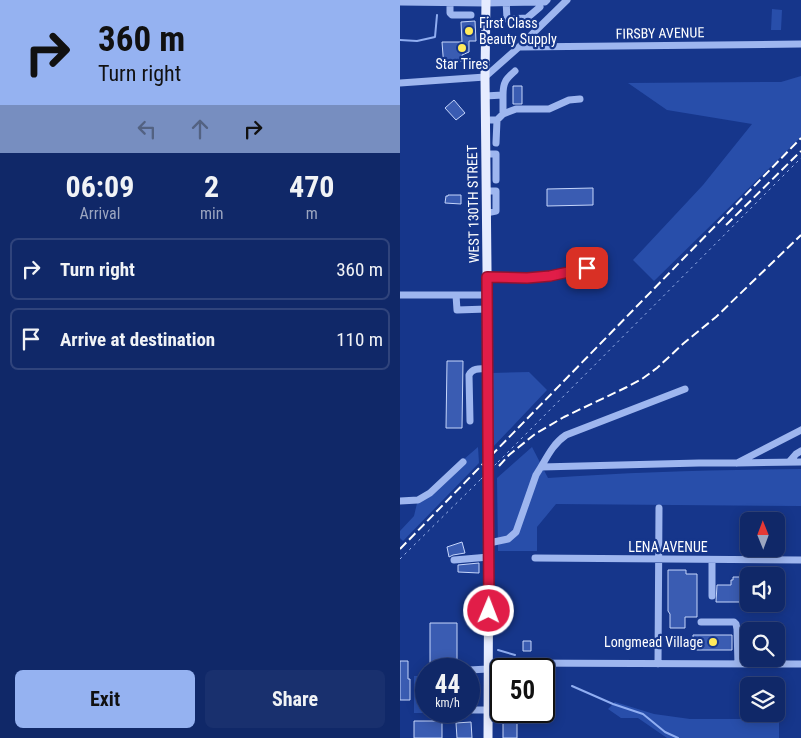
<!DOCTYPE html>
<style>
:root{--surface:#102868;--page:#19306e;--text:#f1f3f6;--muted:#9ca6c0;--line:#30447c;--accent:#95b2f1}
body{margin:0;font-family:"Roboto Condensed",sans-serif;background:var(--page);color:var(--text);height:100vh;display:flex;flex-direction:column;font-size:19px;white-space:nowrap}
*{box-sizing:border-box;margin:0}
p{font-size:16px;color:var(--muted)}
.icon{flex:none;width:28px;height:28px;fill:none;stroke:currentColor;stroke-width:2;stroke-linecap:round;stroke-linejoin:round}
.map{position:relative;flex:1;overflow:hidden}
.drawer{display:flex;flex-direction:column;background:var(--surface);width:400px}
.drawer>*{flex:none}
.hud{background:#95b2f1;color:#111;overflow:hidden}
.needle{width:32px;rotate:359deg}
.tools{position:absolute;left:340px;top:512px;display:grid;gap:10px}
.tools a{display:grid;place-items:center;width:45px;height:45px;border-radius:8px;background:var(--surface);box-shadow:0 2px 12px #0003,0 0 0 1px var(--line);font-size:25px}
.speed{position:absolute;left:15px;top:658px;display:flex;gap:10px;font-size:25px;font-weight:700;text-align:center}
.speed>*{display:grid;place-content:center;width:65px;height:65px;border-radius:50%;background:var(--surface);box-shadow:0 2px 12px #0003,0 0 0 1px var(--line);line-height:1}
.speed small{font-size:12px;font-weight:400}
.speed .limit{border:2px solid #111;border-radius:8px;background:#fff;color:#111}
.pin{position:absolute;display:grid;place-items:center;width:42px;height:42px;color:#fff;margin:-21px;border-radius:10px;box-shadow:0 2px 8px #0006}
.me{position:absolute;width:55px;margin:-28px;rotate:1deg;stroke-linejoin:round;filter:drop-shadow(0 0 4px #0008)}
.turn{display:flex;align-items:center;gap:18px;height:105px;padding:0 15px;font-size:22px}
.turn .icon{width:65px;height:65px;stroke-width:2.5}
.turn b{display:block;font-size:35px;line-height:42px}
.lanes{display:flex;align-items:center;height:48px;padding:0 15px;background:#0003;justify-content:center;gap:25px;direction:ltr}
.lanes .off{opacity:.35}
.eta{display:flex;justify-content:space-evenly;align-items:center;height:85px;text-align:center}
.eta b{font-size:30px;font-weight:700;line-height:35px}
.button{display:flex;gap:10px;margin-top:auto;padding:10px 15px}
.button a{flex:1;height:58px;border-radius:8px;background:var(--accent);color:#111;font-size:20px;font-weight:700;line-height:58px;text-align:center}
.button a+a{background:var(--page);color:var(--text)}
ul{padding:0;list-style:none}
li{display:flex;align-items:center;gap:15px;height:62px;margin:0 10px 8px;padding:0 5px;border:2px solid var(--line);border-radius:8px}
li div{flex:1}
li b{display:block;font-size:19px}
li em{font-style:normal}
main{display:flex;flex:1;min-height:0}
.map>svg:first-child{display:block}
.green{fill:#284eaa}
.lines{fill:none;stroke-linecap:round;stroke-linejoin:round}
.stream{stroke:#90aef2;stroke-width:2}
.building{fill:#3a5cb2;stroke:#c5d5fb}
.path{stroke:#9eb6ef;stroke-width:1;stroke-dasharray:2.5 4;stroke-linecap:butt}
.minor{stroke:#9eb6ef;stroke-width:7}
.major{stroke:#e6ecff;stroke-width:9}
.rail{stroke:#fff;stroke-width:2;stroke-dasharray:9 4;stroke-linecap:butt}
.path-bridge{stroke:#9eb6ef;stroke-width:1;stroke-dasharray:2.5 4;stroke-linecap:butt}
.route-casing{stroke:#92132f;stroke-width:12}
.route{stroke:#e11d48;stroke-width:9}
.poi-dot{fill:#ffea5c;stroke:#16368b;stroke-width:2}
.labels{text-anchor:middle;stroke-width:4.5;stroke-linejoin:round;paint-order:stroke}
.poi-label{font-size:14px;fill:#fff;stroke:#16368b;text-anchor:start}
.street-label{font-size:14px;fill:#fff;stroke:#16368b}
</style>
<main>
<section class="drawer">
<div class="hud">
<div class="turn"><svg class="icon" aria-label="right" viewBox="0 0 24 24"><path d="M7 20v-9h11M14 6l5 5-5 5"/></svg><div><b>360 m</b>Turn right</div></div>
<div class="lanes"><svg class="icon off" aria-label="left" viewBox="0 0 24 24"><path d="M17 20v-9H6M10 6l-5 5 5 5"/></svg><svg class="icon off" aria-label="ahead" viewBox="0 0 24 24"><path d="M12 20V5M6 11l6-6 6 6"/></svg><svg class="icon" aria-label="right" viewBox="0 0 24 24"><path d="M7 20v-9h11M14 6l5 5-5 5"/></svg></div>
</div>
<div class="eta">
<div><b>06:09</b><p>Arrival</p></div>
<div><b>2</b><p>min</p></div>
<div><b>470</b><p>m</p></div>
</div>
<ul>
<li><svg class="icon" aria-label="right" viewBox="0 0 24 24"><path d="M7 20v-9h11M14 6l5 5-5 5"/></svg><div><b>Turn right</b></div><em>360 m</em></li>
<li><svg class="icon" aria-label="arrive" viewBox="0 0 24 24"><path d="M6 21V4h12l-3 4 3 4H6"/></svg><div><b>Arrive at destination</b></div><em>110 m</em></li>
</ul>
<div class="button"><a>Exit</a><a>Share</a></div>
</section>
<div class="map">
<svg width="401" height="738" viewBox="0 0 401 738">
<rect width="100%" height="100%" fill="#16368b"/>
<path class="green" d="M 372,9 L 382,10 L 381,30 L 371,30 Z
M 401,76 L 401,137 L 254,281 L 233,260 L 303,185 L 352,124 L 267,110 L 228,83 L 381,82 Z
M 129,372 L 147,390 L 92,448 L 91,373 Z
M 78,447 L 79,463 L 3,541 L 0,538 L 0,531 L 14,516 L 18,499 Z
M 132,447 L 148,478 C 232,472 317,470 401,469 L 401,506 L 156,504 L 137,527 L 137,551 L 98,551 L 97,478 Z
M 14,676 L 26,676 L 26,711 L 54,711 L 54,713 L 14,713 Z
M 215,702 L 254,714 L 290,719 L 379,719 L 379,738 L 267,738 L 238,718 L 221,718 L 208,709 Z"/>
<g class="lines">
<path class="stream" d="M 0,40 L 17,41 L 35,37 L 37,15
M 98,650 L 115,655
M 172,686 L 213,704 L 243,714 L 265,732 L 278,738"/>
</g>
<path class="building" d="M 75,21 L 76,41 L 69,41 L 69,52 L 62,55 L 62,61 L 55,61 L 56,67 L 44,68 L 42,42 L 62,42 L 61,22 Z
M 113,86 L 122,86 L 122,104 L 113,104 Z
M 54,100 L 65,113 L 56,120 L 45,108 Z
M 193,188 L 193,205 L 147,206 L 147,189 Z
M 48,195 L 61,195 L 61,204 L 45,203 L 46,196 L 48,196 Z
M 47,361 L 63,361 L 62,428 L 46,428 Z
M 62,542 L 65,553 L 53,555 L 49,557 L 47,547 Z
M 79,563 L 79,573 L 58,572 L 58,565 Z
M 268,570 L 286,570 L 286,574 L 297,574 L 297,617 L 285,617 L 285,628 L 270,628 L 270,614 L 268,611 Z
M 333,577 L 340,577 L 340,602 L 316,602 L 317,585 L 331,585 L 331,580 L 333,580 Z
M 30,623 L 57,623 L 57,669 L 39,668 L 39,663 L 30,663 Z
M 293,635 L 332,635 L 332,650 L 293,650 Z
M 123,641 L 131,641 L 131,651 L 123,651 Z
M 0,661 L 8,661 L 8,679 L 10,679 L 10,700 L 0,700 Z
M 103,711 L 117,711 L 117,738 L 103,738 Z
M 14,721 L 42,721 L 42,738 L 14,738 Z
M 71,722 L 72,738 L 57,738 L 56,723 Z"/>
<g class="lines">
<path class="path" d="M 98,462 L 401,158
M 0,559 L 81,479"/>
<path class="minor" d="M 106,0 L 107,19 L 127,18 L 140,7
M 0,2 L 86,3 L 141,2 L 145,2 L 147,0
M 50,3 L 50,13 L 52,15 L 71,15
M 119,47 L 401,44
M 0,83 L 85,77 L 119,47 L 167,0
M 103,95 C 103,82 106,79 115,71
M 85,96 L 103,95 L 103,114
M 85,120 L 97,120 L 96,143
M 97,120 L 103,114 L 116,109 L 149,109 L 169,100 L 180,99
M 86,154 L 96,154 L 96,180
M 86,191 L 96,191 L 96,211 L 86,213
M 87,277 L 127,278 L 150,276 L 187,268
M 0,295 L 87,295
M 56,295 L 57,310 L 87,309
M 70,421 L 69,375 C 73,367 81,369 88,369
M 389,462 L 396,454 L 401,451
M 337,463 L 401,430
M 141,467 C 148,455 154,443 166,435 L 285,389
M 0,501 L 18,500 L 30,493 L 63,462
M 89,543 L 108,539 L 116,532 L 136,475 L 141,467 L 299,463 L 337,463 L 401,462
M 135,558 L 401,560
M 54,560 L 89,557
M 312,596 L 312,560
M 301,622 L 334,622 L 336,624 L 337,629 L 338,664
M 88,663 L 401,664
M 258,664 L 259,508
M 69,670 L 88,669
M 69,710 L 88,710"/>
<path class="major" d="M 86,0 L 85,77 L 89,461 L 88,738"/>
<path class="rail" d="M 326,225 L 401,151
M 99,466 L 109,455 L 135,434 L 164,417 L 227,387 L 242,379 L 257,368 L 284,343 L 316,317 L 401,235
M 0,549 L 401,138"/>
<path class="path-bridge" d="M 81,479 L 98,462"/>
</g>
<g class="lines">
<g class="route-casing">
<path id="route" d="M 89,611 L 87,277 L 127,278 L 150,276 L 187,268"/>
</g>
<use href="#route" class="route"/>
</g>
<g class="poi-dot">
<circle cx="69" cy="31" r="5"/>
<circle cx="62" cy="48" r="5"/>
<circle cx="313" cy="642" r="5"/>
</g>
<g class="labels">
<g class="poi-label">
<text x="79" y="28">First Class<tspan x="79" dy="16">Beauty Supply</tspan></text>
<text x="62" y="69" text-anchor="middle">Star Tires</text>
<text x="303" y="647" text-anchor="end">Longmead Village</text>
</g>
<g class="street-label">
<text transform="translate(260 33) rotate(-1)" y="5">FIRSBY AVENUE</text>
<text transform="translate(73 204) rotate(-91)" y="5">WEST 130TH STREET</text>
<text x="268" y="552">LENA AVENUE</text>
</g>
</g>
</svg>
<div class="tools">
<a><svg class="needle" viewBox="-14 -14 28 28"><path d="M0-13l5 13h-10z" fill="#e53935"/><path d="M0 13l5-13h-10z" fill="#9ca6c0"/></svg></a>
<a><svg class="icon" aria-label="sound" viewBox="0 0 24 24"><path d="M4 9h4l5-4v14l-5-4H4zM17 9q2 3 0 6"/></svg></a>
<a><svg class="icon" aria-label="search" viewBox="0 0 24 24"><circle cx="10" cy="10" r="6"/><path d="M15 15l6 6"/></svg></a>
<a><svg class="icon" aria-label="layers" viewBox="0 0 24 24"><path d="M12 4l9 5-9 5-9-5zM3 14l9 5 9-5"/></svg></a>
</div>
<div class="speed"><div>44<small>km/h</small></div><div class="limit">50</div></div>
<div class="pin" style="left:187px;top:268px;background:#d93025"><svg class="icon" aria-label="arrive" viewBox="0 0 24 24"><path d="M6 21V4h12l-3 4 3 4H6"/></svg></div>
<svg class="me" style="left:89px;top:611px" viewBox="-20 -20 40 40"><circle r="17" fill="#e11d48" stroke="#fff" stroke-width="3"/><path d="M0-11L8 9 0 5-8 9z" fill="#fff"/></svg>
</div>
</main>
